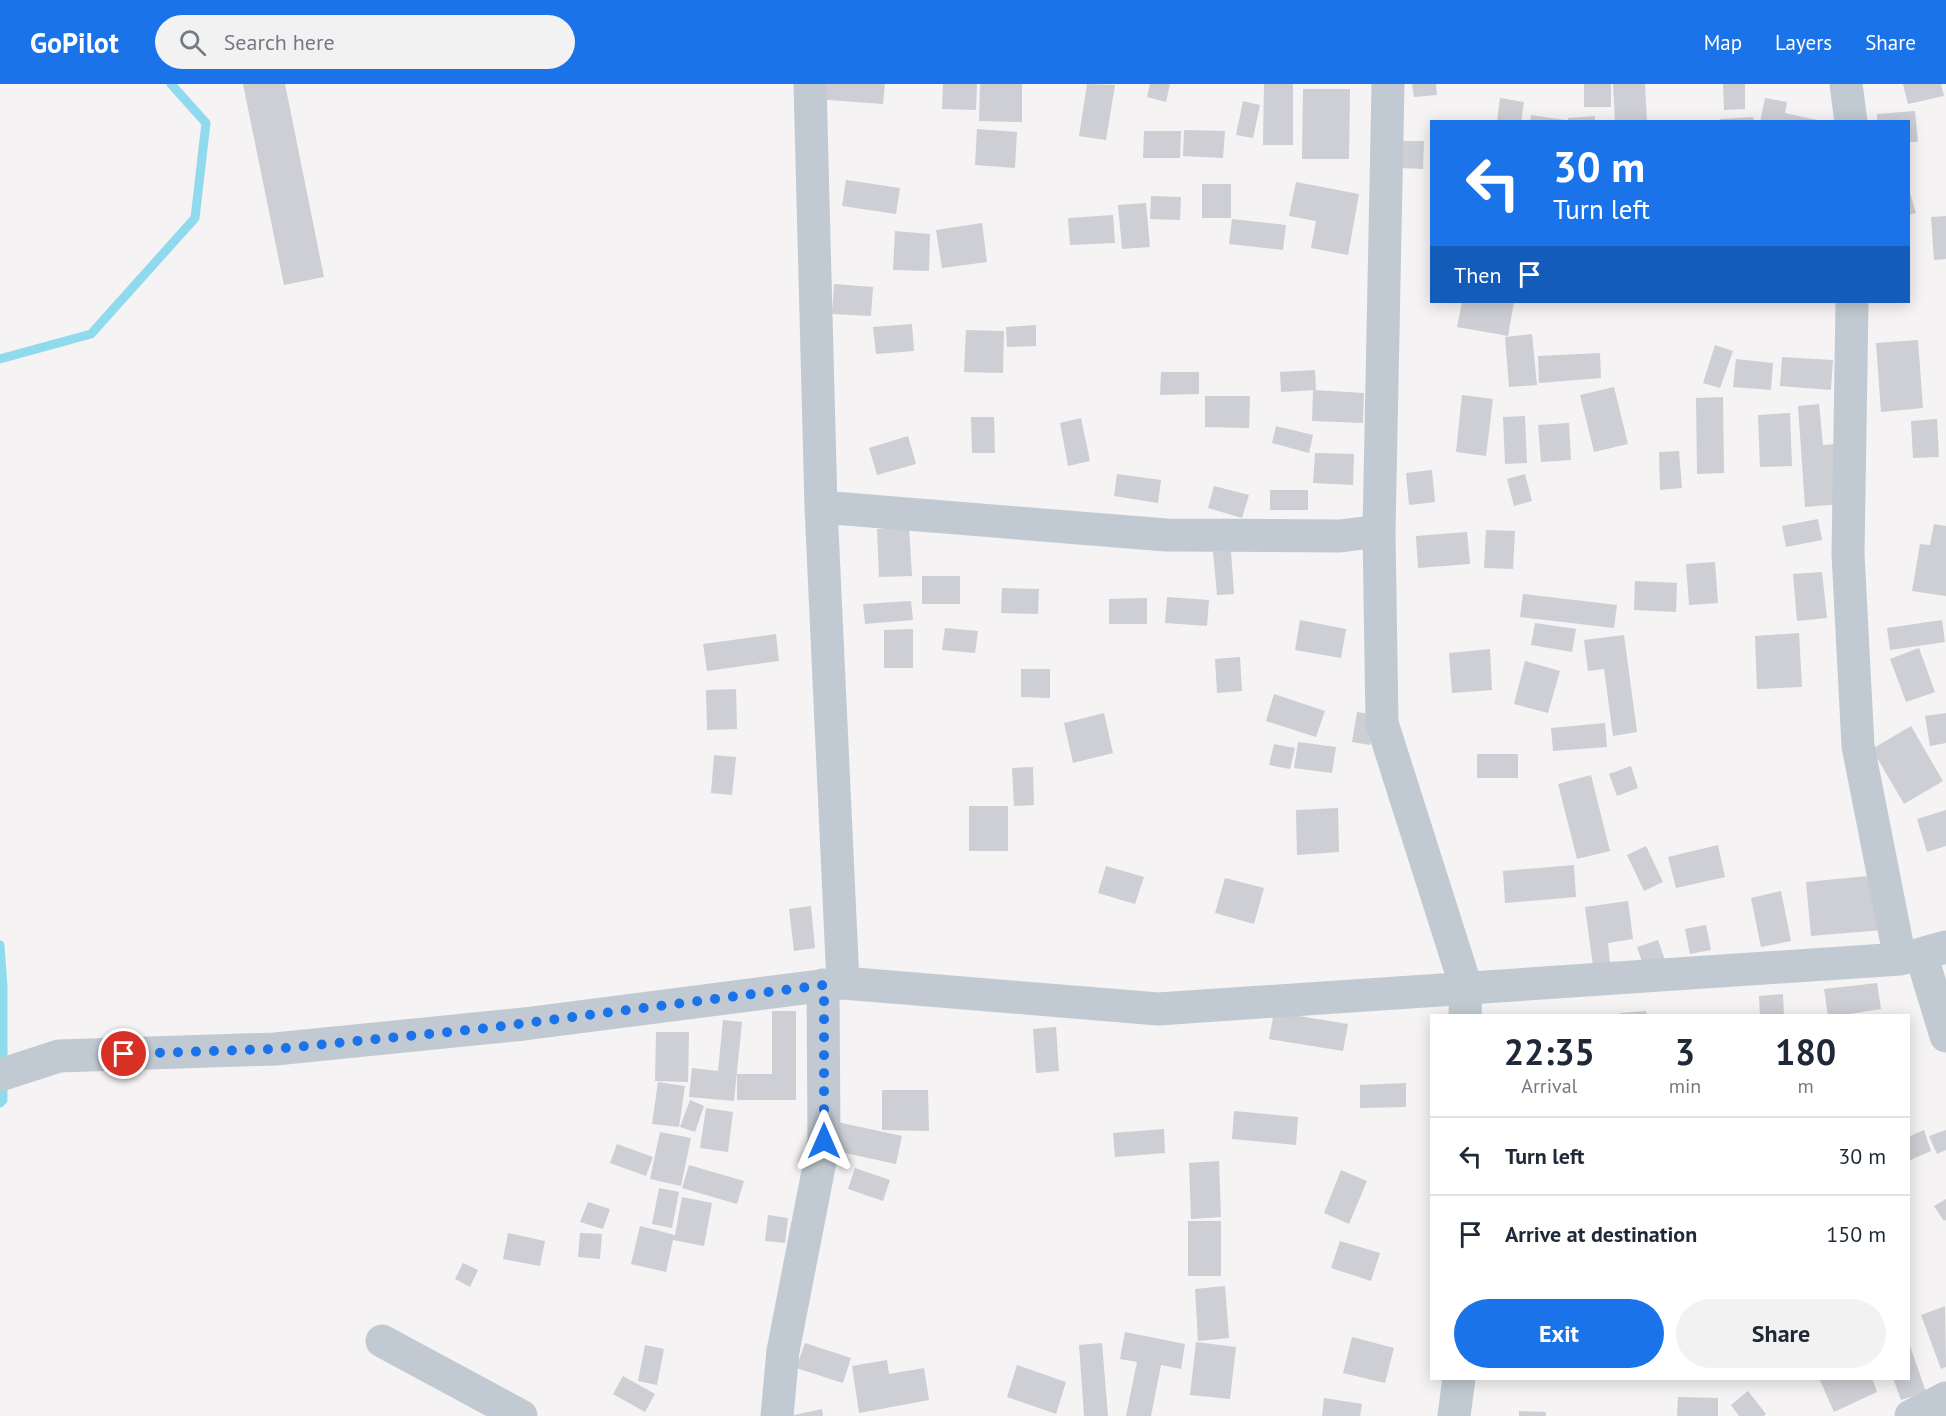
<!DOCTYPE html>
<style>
:root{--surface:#fff;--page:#f2f2f3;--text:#1f2937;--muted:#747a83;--line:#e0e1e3;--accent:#1a73e8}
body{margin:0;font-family:"PT Sans",sans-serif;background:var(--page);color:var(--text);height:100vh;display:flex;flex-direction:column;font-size:22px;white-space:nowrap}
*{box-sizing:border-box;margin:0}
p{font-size:20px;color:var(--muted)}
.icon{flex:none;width:33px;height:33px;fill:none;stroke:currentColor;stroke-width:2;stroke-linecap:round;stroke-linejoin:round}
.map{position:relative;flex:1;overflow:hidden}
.panel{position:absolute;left:1430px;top:930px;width:480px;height:366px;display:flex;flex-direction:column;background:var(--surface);border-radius:0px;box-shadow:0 3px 15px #0003}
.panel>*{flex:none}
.guide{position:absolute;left:1430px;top:36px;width:480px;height:183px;border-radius:0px;box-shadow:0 3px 15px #0003;background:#1a73e8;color:#fff;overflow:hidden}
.pin{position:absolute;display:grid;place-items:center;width:51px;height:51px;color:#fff;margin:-26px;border:3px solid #fff;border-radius:50%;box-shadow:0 2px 6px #0007}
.me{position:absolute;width:66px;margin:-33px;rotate:0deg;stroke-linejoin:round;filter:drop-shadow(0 0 4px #0008)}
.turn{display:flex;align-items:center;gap:21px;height:126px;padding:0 24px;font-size:27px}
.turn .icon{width:78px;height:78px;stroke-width:2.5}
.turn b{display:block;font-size:42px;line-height:51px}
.then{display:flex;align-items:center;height:57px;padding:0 24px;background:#0003;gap:12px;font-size:22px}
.eta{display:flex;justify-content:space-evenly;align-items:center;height:102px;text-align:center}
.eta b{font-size:36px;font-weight:700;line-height:42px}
.button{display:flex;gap:12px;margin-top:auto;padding:12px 24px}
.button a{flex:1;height:69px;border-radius:36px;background:var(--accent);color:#fff;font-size:24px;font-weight:700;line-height:69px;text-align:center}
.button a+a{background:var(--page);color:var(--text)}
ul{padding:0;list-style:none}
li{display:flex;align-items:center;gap:18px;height:78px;padding:0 24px;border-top:2px solid var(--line)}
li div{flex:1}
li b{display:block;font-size:22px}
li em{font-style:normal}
header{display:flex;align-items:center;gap:36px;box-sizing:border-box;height:84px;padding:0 30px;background:var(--accent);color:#fff}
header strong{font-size:28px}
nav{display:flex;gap:33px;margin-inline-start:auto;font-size:21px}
.search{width:420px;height:54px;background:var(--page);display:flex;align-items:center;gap:15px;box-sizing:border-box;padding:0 21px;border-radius:33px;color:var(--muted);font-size:22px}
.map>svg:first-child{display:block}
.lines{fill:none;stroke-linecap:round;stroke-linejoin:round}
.stream{stroke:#90daee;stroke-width:9}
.building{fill:#cdcfd5}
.minor{stroke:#c1cad2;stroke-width:33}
.route{stroke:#1a73e8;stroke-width:10;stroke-dasharray:0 18}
</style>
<header>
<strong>GoPilot</strong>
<div class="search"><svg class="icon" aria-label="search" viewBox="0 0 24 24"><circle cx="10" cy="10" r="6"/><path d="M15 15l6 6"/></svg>Search here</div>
<nav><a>Map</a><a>Layers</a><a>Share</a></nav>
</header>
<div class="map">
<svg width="1946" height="1332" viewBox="0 0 1946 1332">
<rect width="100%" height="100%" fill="#f5f3f3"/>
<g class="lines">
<path class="stream" d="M 0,275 L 91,250 L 195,134 L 206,39 L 171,0
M 0,861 L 3,903 L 3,982
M 0,1019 L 3,1016 L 3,996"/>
</g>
<path class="building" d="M 243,0 L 285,0 L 324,193 L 284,201 Z
M 816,0 L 885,0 L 883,20 L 814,15 Z
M 943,0 L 977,0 L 976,26 L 942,25 Z
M 980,0 L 1022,0 L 1022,38 L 979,37 Z
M 1087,0 L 1115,1 L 1106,56 L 1079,52 Z
M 1150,0 L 1170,0 L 1166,18 L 1147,13 Z
M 1264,0 L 1293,0 L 1293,61 L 1263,61 Z
M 1412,0 L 1436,0 L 1437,11 L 1414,13 Z
M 1584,0 L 1611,0 L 1611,23 L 1584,23 Z
M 1613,0 L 1645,0 L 1647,38 L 1615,38 Z
M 1723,0 L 1745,0 L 1745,25 L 1724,26 Z
M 1903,0 L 1941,0 L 1944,12 L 1908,20 Z
M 1303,5 L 1350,5 L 1349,75 L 1302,75 Z
M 1500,14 L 1524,18 L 1521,38 L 1497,38 Z
M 1765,14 L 1787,18 L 1785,29 L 1826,38 L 1760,38 Z
M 1243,17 L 1260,21 L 1253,54 L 1236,51 Z
M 1915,27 L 1918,58 L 1908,58 L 1908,38 L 1877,38 L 1877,30 Z
M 1531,31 L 1565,36 L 1565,38 L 1530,38 Z
M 1595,32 L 1595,38 L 1568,38 L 1568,34 Z
M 1753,33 L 1754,38 L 1720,38 L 1720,35 Z
M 977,45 L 1017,48 L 1015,84 L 975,81 Z
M 1184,46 L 1225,47 L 1223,74 L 1183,72 Z
M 1144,47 L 1181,47 L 1180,74 L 1143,74 Z
M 1400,57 L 1424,57 L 1423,85 L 1399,84 Z
M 846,96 L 900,104 L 896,130 L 842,122 Z
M 1296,98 L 1359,110 L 1348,171 L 1311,164 L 1316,137 L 1289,132 Z
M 1202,100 L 1231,100 L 1231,134 L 1202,134 Z
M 1908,102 L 1916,129 L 1908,131 Z
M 1151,112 L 1181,113 L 1180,136 L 1150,135 Z
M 1146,119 L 1150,163 L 1122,165 L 1118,121 Z
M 1113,131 L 1115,159 L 1070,161 L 1068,134 Z
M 1946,132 L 1946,175 L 1934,176 L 1931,133 Z
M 1232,135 L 1286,141 L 1283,166 L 1229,160 Z
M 982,139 L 987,178 L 942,184 L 936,146 Z
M 895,147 L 930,150 L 929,187 L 893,186 Z
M 834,200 L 873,203 L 871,232 L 832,230 Z
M 1462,218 L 1514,218 L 1508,252 L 1457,243 Z
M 912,240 L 914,267 L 876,270 L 873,243 Z
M 1036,241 L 1036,262 L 1007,263 L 1006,243 Z
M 966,246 L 1004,247 L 1003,289 L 964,288 Z
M 1532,250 L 1537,301 L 1509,303 L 1505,253 Z
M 1918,256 L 1923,324 L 1881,328 L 1876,259 Z
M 1715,261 L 1733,267 L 1720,304 L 1703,299 Z
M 1600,269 L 1601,294 L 1539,299 L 1538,272 Z
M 1782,273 L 1833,276 L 1831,306 L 1780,302 Z
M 1736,275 L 1773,279 L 1771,306 L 1733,303 Z
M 1315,286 L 1316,306 L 1281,308 L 1280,288 Z
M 1161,288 L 1199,288 L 1199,310 L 1160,311 Z
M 1614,303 L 1628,360 L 1594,368 L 1580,311 Z
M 1313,306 L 1364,309 L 1363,339 L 1312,337 Z
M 1462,311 L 1493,315 L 1486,372 L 1456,368 Z
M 1205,312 L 1250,312 L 1249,344 L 1205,343 Z
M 1723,313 L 1724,389 L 1697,390 L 1696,314 Z
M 1819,320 L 1823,361 L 1836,360 L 1841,420 L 1805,423 L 1798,322 Z
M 1790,329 L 1792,382 L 1760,383 L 1758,331 Z
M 1525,332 L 1527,379 L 1505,380 L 1503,333 Z
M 971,333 L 994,333 L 995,369 L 972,369 Z
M 1081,334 L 1090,377 L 1068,382 L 1060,339 Z
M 1937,335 L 1939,373 L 1913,374 L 1911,337 Z
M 1569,339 L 1571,376 L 1541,378 L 1538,341 Z
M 1276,342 L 1313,351 L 1309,369 L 1272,359 Z
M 908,352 L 916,380 L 877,391 L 869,364 Z
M 1679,367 L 1682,404 L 1660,406 L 1659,368 Z
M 1315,369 L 1354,370 L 1353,401 L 1313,399 Z
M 1432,386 L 1435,418 L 1409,421 L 1406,389 Z
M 1117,390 L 1161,396 L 1158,419 L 1114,412 Z
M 1525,390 L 1532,417 L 1514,422 L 1507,395 Z
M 1214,402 L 1249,411 L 1242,434 L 1208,424 Z
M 1270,406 L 1308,406 L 1308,426 L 1270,426 Z
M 1818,435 L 1822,456 L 1786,463 L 1782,442 Z
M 1934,440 L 1946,442 L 1946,512 L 1912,507 L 1920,460 L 1930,461 Z
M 909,443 L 912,492 L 879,493 L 877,445 Z
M 1486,446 L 1515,447 L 1513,485 L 1484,484 Z
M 1467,448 L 1470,480 L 1418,484 L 1416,452 Z
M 1231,467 L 1234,510 L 1217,511 L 1213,468 Z
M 1715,478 L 1718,519 L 1689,521 L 1686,480 Z
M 1822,488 L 1827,534 L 1797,537 L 1793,490 Z
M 922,492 L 960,492 L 960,520 L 922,520 Z
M 1635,497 L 1677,499 L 1676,528 L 1634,526 Z
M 1002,504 L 1039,505 L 1038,530 L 1001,529 Z
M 1523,510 L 1617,521 L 1614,544 L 1520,533 Z
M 1167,513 L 1209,516 L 1207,542 L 1165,539 Z
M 1147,514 L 1147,540 L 1109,540 L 1109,515 Z
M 911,517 L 913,536 L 865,540 L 863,520 Z
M 1300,536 L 1346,545 L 1341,574 L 1295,566 Z
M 1942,536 L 1945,558 L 1890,566 L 1887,544 Z
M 1535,539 L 1576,545 L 1572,568 L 1531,561 Z
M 945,544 L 978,547 L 975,569 L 942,566 Z
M 913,545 L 913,584 L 884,584 L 884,546 Z
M 1799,549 L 1802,603 L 1757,605 L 1755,552 Z
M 776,550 L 779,577 L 707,587 L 703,560 Z
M 1624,551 L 1637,648 L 1613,652 L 1604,585 L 1588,587 L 1584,556 Z
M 1919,564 L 1935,608 L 1906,618 L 1890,575 Z
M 1490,565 L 1492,606 L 1452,609 L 1449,569 Z
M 1240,573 L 1242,607 L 1217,609 L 1215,575 Z
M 1525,577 L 1560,587 L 1548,629 L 1514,620 Z
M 1021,585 L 1050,585 L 1050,614 L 1021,613 Z
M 736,605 L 737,645 L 707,646 L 706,606 Z
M 1274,610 L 1325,627 L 1316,653 L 1266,637 Z
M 1357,628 L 1376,631 L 1370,661 L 1352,658 Z
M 1104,629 L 1113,669 L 1073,679 L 1064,639 Z
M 1946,629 L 1946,659 L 1930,662 L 1925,632 Z
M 1605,639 L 1607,663 L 1553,667 L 1551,644 Z
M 1911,642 L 1943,697 L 1904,720 L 1872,665 Z
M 1298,658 L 1336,663 L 1332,689 L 1294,684 Z
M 1274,660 L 1295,664 L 1290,685 L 1269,681 Z
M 1477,670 L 1518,670 L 1518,694 L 1477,694 Z
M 714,671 L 736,673 L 732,711 L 711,709 Z
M 1631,682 L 1638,704 L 1617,712 L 1609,690 Z
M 1033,683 L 1034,721 L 1014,722 L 1012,684 Z
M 1591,691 L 1610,767 L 1577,775 L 1558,700 Z
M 969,722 L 1008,722 L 1008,767 L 969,767 Z
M 1338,724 L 1339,768 L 1297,771 L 1296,726 Z
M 1946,726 L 1946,762 L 1927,768 L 1917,735 Z
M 1718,761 L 1725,793 L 1676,804 L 1668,773 Z
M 1646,762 L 1663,798 L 1644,807 L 1627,771 Z
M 1574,781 L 1576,813 L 1505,819 L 1503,787 Z
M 1106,782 L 1144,793 L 1135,820 L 1098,809 Z
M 1878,791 L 1883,846 L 1811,852 L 1806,798 Z
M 1225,794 L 1264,804 L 1254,840 L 1215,829 Z
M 1781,807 L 1791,857 L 1761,863 L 1751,814 Z
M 1628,817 L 1633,855 L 1608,859 L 1610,879 L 1593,882 L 1585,823 Z
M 811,822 L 815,864 L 794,867 L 789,825 Z
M 1706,841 L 1711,866 L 1690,870 L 1685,845 Z
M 1658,856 L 1667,882 L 1646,889 L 1637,863 Z
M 1877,899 L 1881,925 L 1849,930 L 1849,932 L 1828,932 L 1824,905 Z
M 1783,910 L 1784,932 L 1760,932 L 1759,912 Z
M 772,927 L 796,927 L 796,1016 L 737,1016 L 737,990 L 772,990 Z
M 1646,927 L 1647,932 L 1620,932 L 1620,929 Z
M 1274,928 L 1348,940 L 1343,967 L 1269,955 Z
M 723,936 L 742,938 L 734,1017 L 689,1013 L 692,984 L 718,987 Z
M 1056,943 L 1059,987 L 1036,989 L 1033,945 Z
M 656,948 L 689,948 L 688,998 L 655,997 Z
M 658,998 L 685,1002 L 679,1043 L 652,1040 Z
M 1406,999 L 1406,1023 L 1360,1024 L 1360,1001 Z
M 882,1006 L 928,1006 L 929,1047 L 882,1046 Z
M 690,1016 L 704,1022 L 695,1048 L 680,1043 Z
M 706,1024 L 733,1028 L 728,1068 L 700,1064 Z
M 1234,1027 L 1298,1033 L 1296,1061 L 1232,1055 Z
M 837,1038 L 902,1052 L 896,1080 L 831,1066 Z
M 1164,1045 L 1165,1069 L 1115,1073 L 1113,1049 Z
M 1924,1046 L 1931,1067 L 1908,1077 L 1908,1053 Z
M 1946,1046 L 1946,1066 L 1937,1070 L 1929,1052 Z
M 660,1048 L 691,1054 L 681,1102 L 650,1095 Z
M 617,1060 L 653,1073 L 646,1092 L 610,1079 Z
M 1219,1077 L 1221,1133 L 1191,1135 L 1189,1079 Z
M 689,1081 L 744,1097 L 737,1120 L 682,1104 Z
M 855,1084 L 890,1096 L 883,1117 L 848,1105 Z
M 1341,1086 L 1367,1097 L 1349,1140 L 1324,1129 Z
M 659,1104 L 679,1108 L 672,1144 L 652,1140 Z
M 682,1113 L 712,1119 L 704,1162 L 673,1156 L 666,1188 L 631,1180 L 640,1142 L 675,1151 Z
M 1946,1115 L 1946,1136 L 1944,1137 L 1934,1122 Z
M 588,1118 L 610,1125 L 603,1145 L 580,1138 Z
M 768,1131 L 788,1134 L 785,1159 L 765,1157 Z
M 1188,1137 L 1221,1137 L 1221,1192 L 1188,1192 Z
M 508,1149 L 545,1157 L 540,1182 L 503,1175 Z
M 580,1149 L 602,1150 L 600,1175 L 578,1173 Z
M 1340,1157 L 1380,1169 L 1371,1197 L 1331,1184 Z
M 463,1179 L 478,1186 L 470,1203 L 455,1195 Z
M 1225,1202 L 1229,1254 L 1198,1257 L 1195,1205 Z
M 1945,1222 L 1946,1283 L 1941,1285 L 1921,1231 Z
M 1125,1248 L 1185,1260 L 1181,1285 L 1161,1281 L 1151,1332 L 1126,1332 L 1137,1278 L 1120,1275 Z
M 1352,1253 L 1394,1264 L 1385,1299 L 1343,1289 Z
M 1908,1256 L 1926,1308 L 1901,1316 L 1893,1294 L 1908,1294 Z
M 1196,1258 L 1236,1263 L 1230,1315 L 1190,1311 Z
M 805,1259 L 851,1274 L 843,1299 L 796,1284 Z
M 1102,1259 L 1108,1332 L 1084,1332 L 1079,1261 Z
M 645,1261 L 664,1265 L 657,1301 L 638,1297 Z
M 887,1276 L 889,1290 L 924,1284 L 929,1316 L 859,1329 L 852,1282 Z
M 1017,1281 L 1066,1298 L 1056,1330 L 1007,1313 Z
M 623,1292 L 655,1310 L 645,1328 L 613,1310 Z
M 1819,1294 L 1872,1294 L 1877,1308 L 1834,1328 Z
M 1748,1307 L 1766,1330 L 1764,1332 L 1739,1332 L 1731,1321 Z
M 1678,1313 L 1718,1314 L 1718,1332 L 1677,1332 Z
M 1324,1314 L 1362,1320 L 1360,1332 L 1322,1332 Z
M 822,1325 L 823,1332 L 794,1332 L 794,1331 Z
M 1519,1327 L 1546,1328 L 1546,1332 L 1519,1332 Z"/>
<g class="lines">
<path class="minor" d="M 810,0 L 821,423 L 843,899 L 1158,925 L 1900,875 L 1921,870
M 1388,0 L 1379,447 L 1382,639 L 1466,903 L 1465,932
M 1846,0 L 1851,38
M 1852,218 L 1848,470 L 1858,662 L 1900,875
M 821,423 L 1166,451 L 1340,452 L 1379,447
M 1946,863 L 1921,870 L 1946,952
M 0,991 L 59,972 L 275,965 L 524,940 L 843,899
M 382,1257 L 521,1332
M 777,1332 L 783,1267 L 824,1057 L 823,901
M 1454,1332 L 1459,1294
M 1911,1332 L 1946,1314"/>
</g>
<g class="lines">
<path class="route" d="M 124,970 L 275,965 L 479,945 L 824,901 L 824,1057"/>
</g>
</svg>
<div class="pin" style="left:124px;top:970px;background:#d93025"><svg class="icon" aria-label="arrive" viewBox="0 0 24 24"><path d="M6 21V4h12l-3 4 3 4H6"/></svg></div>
<svg class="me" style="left:824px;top:1057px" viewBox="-20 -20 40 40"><path d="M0-17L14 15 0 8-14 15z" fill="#1a73e8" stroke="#fff" stroke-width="4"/></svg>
<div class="guide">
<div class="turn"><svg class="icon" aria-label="left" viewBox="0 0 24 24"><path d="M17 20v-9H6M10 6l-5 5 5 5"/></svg><div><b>30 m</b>Turn left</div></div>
<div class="then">Then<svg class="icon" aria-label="arrive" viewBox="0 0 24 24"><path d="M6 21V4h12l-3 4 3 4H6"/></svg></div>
</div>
<section class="panel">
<div class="eta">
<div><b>22:35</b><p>Arrival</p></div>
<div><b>3</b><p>min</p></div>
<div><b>180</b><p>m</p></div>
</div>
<ul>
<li><svg class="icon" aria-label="left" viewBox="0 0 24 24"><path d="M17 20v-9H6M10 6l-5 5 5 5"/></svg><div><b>Turn left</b></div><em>30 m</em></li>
<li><svg class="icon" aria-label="arrive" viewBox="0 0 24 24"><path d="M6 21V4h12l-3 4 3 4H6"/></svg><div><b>Arrive at destination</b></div><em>150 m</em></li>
</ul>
<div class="button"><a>Exit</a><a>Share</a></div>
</section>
</div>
